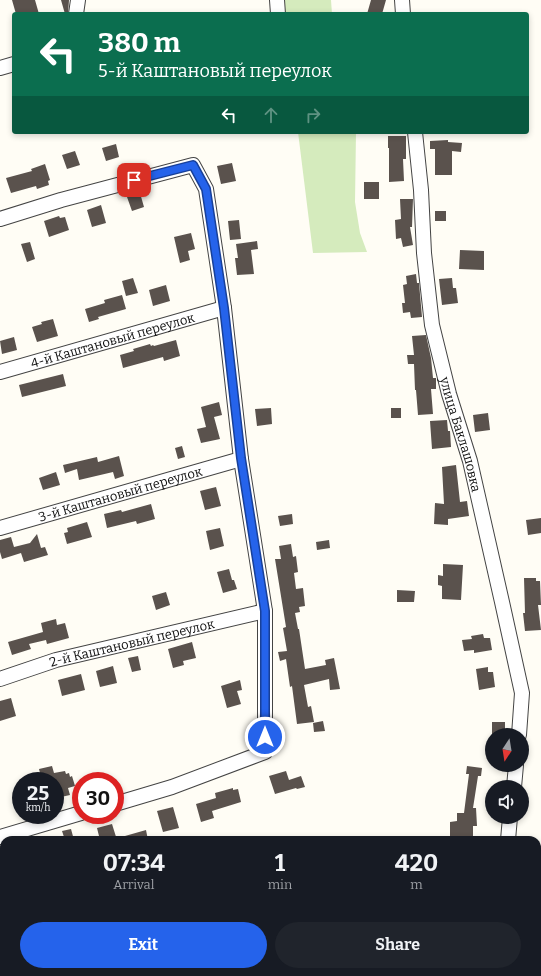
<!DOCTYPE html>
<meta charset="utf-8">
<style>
:root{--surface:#171b24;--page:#20242c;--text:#f1f3f6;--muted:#9ea1a6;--accent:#2563eb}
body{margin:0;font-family:Bitter,serif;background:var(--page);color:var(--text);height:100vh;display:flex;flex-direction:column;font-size:15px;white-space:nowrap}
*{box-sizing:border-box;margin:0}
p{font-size:13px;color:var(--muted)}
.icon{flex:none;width:22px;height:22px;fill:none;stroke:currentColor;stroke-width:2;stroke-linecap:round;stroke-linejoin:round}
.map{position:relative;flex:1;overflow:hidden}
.panel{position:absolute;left:0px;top:836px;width:541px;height:140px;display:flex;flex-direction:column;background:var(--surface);border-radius:12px 12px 0 0;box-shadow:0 2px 6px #0003}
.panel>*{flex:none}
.hud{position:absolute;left:12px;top:12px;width:517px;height:122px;border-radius:4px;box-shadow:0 2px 6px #0003;background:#0b6e4f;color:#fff;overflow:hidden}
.needle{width:26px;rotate:192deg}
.buttons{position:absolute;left:485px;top:728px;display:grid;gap:8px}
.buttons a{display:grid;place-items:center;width:44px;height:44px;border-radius:50%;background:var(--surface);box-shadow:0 2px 6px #0003;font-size:20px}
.speed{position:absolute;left:12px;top:772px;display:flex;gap:8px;font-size:20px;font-weight:700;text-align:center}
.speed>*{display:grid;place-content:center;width:52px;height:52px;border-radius:50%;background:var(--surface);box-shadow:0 2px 6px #0003;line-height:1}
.speed small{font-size:10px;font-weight:400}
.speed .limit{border:6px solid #d22;background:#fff;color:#111}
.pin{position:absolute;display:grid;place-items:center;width:34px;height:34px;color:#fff;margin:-17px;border-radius:8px;box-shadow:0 2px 6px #0006}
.me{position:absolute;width:44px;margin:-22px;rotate:0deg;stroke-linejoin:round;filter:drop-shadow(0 0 3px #0008)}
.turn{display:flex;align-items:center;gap:14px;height:84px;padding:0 20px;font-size:18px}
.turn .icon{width:52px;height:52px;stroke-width:2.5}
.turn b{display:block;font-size:28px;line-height:34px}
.lanes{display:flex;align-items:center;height:38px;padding:0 20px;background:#0003;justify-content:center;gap:20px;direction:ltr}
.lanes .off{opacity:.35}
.eta{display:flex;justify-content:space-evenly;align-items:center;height:68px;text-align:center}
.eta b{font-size:24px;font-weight:700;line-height:28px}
.button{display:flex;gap:8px;margin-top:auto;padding:8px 20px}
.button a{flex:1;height:46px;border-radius:24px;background:var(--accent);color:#fff;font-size:16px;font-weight:700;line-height:46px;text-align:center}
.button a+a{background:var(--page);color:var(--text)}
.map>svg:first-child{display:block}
.green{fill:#d5ebbd}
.forest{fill:#b9dc9c}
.building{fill:#5a524d}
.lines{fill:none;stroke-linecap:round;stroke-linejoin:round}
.minor-casing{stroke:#444;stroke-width:16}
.minor{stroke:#fff;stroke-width:14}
.route-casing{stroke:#184099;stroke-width:10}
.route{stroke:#2563eb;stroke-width:7}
.labels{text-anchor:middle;stroke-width:4;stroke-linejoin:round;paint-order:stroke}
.street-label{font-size:13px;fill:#111;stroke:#fff}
</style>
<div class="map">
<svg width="541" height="976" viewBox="0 0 541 976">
<rect width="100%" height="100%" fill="#fffdf5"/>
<path class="green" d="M 282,0 L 331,0 L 332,14 L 283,14 Z
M 298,132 L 356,132 L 355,202 L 360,233 L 367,252 L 313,253 Z"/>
<path class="forest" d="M 4,950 L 4,972 L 122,972 L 102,976 L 0,976 L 0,951 Z"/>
<path class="building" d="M 12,0 L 35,0 L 39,14 L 16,14 Z
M 61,0 L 69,0 L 68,14 L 65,14 Z
M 371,0 L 386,0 L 382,14 L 367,14 Z
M 388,136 L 406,136 L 406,159 L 403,159 L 404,181 L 389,182 L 389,148 L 388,148 Z
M 448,140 L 448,142 L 462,143 L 461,152 L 452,151 L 452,175 L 435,175 L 435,149 L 430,149 L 430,141 Z
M 116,144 L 119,157 L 106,161 L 102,148 Z
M 75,151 L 80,165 L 67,169 L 62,155 Z
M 232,163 L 236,181 L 221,184 L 217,166 Z
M 45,164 L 50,180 L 48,181 L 49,185 L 37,189 L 36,186 L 11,193 L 6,178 L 32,171 L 31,169 Z
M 364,182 L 379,182 L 379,199 L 364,199 Z
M 140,193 L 144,207 L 132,211 L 127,197 Z
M 400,199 L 413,199 L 412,227 L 410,227 L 413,245 L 403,247 L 401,238 L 396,239 L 395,220 L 401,219 Z
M 101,205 L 106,223 L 92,227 L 87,210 Z
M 435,211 L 446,211 L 446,221 L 435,221 Z
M 59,216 L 60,218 L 65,217 L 69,230 L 49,237 L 44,221 Z
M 239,220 L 241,239 L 230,240 L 228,221 Z
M 191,233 L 195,249 L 188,251 L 190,260 L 180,263 L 174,237 Z
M 257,241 L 258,249 L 251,250 L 254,274 L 237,275 L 235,258 L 238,258 L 236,244 Z
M 30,242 L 35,259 L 27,262 L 21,244 Z
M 460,250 L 484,251 L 484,270 L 459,269 Z
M 416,274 L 417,283 L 419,283 L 422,317 L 411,318 L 410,312 L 403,313 L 402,303 L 405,303 L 403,285 L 407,284 L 406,276 Z
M 133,278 L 138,293 L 126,296 L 122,281 Z
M 452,278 L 453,288 L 456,288 L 458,303 L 442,305 L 439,279 Z
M 166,285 L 170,301 L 153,306 L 149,290 Z
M 122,295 L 126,309 L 98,317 L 99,319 L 89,322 L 85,309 L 105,303 L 104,300 Z
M 53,319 L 58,336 L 37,342 L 32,327 L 42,324 L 41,322 Z
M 426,335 L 431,358 L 433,378 L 436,378 L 436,389 L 431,389 L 433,414 L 418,415 L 416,390 L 415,390 L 414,364 L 408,364 L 407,355 L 414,355 L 412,336 Z
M 14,337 L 17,350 L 2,354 L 0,341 Z
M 176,340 L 180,356 L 164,361 L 163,357 L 123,368 L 120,355 L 134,351 L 133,349 L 150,344 L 151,346 L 153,345 L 154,346 Z
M 63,374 L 66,386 L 22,397 L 19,385 Z
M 219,402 L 222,415 L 214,417 L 220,439 L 201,443 L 197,429 L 206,427 L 201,407 Z
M 271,408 L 272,424 L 257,426 L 255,409 Z
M 391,408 L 401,408 L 401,418 L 391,418 Z
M 488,413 L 490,430 L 475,432 L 473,415 Z
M 447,420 L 448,431 L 450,431 L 451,447 L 432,449 L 430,421 Z
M 182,446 L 185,457 L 178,459 L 175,448 Z
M 119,456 L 124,476 L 115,479 L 113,472 L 79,480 L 77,469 L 65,473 L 63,465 L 97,457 L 98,462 Z
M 456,465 L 460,502 L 467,501 L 469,516 L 448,519 L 448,525 L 434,524 L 435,503 L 444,504 L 442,467 Z
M 56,472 L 60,485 L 43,490 L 39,478 Z
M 216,487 L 221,506 L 205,510 L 200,491 Z
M 151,504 L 155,519 L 137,524 L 136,521 L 107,528 L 104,514 L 121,510 L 122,512 Z
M 292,514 L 293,524 L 280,526 L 278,516 Z
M 541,518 L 541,533 L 528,535 L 526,520 Z
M 87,522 L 92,537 L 67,544 L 64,533 L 68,532 L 67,528 Z
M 220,528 L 224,546 L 210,550 L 206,531 Z
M 37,534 L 41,548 L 45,547 L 48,555 L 24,562 L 21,553 L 2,559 L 0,552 L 0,540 L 11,537 L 14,547 L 30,543 Z
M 329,540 L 330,548 L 317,550 L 316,542 Z
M 291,544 L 293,557 L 296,556 L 298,572 L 294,573 L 296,589 L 303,588 L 305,606 L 299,607 L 300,612 L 295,613 L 298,629 L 299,629 L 305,669 L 326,665 L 325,660 L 334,658 L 340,689 L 330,690 L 329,679 L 304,685 L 308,707 L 311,706 L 314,722 L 297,724 L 292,686 L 290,687 L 286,659 L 280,661 L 278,652 L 287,651 L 283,628 L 286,627 L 275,559 L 281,559 L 279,546 Z
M 443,564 L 463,565 L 461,600 L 442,599 L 442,586 L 438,585 L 438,575 L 443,576 Z
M 229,569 L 232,580 L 234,580 L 237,589 L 223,593 L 217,572 Z
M 524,578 L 536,578 L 536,581 L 540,581 L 541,605 L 538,605 L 541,630 L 525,631 L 523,613 L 525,613 Z
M 397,590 L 415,591 L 414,602 L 397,602 Z
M 166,592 L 170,605 L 156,610 L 152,596 Z
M 56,619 L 57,625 L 65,623 L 69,638 L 47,644 L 46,640 L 29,644 L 31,649 L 12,655 L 8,642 L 43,632 L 41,623 Z
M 483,634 L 484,638 L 490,638 L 492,650 L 474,653 L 474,650 L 464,651 L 462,640 L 472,639 L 471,636 Z
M 192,642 L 196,658 L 183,661 L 184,665 L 173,668 L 168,649 Z
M 138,656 L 141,670 L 132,672 L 128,658 Z
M 113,666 L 117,683 L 100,687 L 96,671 Z
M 488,667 L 488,672 L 493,672 L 495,687 L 479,690 L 476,669 Z
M 81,674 L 85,690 L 62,696 L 58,680 Z
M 240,680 L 242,690 L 237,691 L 241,704 L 227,708 L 221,686 Z
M 11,698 L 16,716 L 0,721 L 0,701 Z
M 323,721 L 325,731 L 314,732 L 313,723 Z
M 492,722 L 505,722 L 505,735 L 492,735 Z
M 52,766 L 54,773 L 65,771 L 66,774 L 69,773 L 70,777 L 72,776 L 75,786 L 68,788 L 70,795 L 61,797 L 59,791 L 55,792 L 55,781 L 36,781 L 36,779 L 41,777 L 39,769 Z
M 467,766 L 482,768 L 481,776 L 478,776 L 473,808 L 476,808 L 477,826 L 473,826 L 473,840 L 464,840 L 464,836 L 450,837 L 450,822 L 457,821 L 457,813 L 464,813 L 469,774 L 466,774 Z
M 286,771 L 289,780 L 301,776 L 305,787 L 297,789 L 296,788 L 275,794 L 269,776 Z
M 233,788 L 233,790 L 238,789 L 241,802 L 212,811 L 214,818 L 201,822 L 196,804 L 216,798 L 215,793 Z
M 173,807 L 179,828 L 163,832 L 157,811 Z
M 112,824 L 117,840 L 100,840 L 97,828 Z
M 71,829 L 74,840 L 65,840 L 62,831 Z
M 146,830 L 148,840 L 119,840 L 118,838 Z"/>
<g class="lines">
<g class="minor-casing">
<g id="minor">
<path d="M 277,0 L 278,14"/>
<path d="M 402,0 L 403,14"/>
<path d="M 76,14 L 78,0"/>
<path d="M 0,68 L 14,64"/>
<path id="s1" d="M 415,132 L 421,190 L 424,253 L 432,325 L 449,394 L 470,461 L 502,602 L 522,693 L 519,735"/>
<path d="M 0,219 L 61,200 L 193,165 L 206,189 L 224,308 L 241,459 L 265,611 L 265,752 L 172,787 L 115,804"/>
<path id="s2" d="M 0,372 L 224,308"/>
<path id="s3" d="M 0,528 L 241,459"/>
<path id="s4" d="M 0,679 L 56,660 L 265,611"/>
<path d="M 514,787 L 516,765"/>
<path d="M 0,837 L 81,813"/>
<path d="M 508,840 L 510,817"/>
<path d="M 199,972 L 199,976"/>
<path d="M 376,972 L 376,976"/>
<path d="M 526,972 L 527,976"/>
<path d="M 135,976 L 154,972"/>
</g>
</g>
<use href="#minor" class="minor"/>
</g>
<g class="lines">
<g class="route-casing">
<path id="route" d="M 134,180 L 193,165 L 206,189 L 224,308 L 241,458 L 265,611 L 265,737"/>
</g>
<use href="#route" class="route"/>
</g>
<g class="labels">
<g class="street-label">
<text dy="5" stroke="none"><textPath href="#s2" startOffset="117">4-й Каштановый переулок</textPath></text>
<text dy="5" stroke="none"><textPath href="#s1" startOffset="307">улица Баклашовка</textPath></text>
<text dy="5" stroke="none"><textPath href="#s3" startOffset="125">3-й Каштановый переулок</textPath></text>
<text dy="5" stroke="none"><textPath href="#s4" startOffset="137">2-й Каштановый переулок</textPath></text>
</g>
</g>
</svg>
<div class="buttons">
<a><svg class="needle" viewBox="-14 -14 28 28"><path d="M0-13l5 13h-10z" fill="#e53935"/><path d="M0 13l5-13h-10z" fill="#9ea1a6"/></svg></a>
<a><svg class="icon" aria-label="sound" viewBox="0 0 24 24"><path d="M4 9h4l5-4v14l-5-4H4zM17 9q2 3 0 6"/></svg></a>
</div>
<div class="speed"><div>25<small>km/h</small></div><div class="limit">30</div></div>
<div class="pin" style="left:134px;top:180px;background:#d93025"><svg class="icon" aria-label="arrive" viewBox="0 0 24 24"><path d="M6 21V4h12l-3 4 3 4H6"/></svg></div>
<svg class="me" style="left:265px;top:737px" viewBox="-20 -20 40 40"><circle r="17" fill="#2563eb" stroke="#fff" stroke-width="3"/><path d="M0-11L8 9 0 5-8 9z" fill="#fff"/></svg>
<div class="hud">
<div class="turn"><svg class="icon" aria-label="left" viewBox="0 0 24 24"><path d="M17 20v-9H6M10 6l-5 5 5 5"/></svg><div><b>380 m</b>5-й Каштановый переулок</div></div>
<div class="lanes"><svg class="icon" aria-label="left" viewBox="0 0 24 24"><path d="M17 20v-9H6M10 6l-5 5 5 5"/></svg><svg class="icon off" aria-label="ahead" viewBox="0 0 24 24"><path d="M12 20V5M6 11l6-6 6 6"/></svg><svg class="icon off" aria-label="right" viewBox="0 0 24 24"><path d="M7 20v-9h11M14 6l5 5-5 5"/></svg></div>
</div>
<section class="panel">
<div class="eta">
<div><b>07:34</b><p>Arrival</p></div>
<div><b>1</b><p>min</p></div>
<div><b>420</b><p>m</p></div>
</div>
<div class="button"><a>Exit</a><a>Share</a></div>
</section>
</div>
